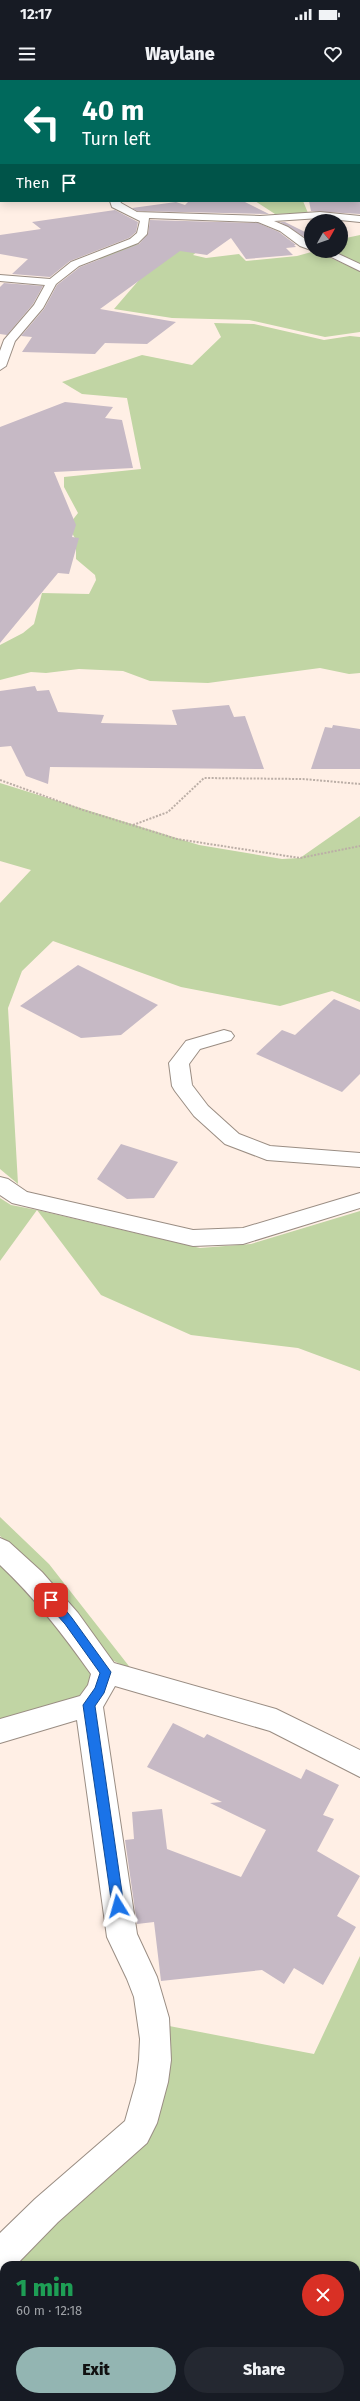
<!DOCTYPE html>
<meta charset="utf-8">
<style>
:root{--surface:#171b24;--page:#242831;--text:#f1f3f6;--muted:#9ea1a6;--accent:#93b5b2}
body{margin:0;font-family:"Fira Sans",sans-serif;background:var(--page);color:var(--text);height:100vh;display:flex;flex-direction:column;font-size:15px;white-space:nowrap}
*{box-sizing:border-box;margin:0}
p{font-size:13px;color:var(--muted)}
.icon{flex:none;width:22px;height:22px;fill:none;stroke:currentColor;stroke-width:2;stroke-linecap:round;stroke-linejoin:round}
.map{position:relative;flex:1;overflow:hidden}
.panel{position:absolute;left:0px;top:2181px;width:360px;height:140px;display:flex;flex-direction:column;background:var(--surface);border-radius:12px 12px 0 0;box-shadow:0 2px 10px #0003}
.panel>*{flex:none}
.hud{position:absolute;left:0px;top:0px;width:360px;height:122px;box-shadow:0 2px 10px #0003;background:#00695c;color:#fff;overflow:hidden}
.needle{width:26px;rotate:50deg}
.buttons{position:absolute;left:304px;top:134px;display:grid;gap:8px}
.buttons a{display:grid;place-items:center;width:44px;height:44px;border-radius:50%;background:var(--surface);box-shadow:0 2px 10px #0003;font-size:20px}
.pin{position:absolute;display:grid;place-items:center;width:34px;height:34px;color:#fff;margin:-17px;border-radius:8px;box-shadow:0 2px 6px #0006}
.me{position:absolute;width:44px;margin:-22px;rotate:352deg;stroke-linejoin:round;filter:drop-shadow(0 0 3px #0008)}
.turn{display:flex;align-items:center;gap:14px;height:84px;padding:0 16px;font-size:18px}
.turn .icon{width:52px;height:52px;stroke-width:2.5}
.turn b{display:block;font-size:28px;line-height:34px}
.then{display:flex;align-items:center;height:38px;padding:0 16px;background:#0003;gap:8px;font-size:15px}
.round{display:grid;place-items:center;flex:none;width:42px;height:42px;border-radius:21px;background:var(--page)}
.summary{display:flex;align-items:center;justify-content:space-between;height:68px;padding:0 16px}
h1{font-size:24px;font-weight:800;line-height:30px;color:#1e9e55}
.cta{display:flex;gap:8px;margin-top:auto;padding:8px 16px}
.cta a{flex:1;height:46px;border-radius:24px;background:var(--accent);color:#111;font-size:16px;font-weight:800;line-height:46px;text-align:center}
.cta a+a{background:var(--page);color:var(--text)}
.status{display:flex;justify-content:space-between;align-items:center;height:28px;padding:0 20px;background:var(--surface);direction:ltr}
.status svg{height:11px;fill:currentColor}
header{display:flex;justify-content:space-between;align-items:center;height:52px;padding:0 16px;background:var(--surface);font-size:18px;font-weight:800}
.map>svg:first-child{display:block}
.green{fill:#c1d5a4;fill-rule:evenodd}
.building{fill:#c6b9c5}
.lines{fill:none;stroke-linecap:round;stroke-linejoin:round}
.street-casing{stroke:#9a8d83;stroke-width:2}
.path-far1{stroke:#bbaea6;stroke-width:1;stroke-dasharray:1.5 1;stroke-linecap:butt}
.path{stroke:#bbaea6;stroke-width:2;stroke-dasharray:2 1.5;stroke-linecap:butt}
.street{fill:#fff;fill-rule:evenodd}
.route{fill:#1a73e8;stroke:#114b97}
</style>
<div class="status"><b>12:17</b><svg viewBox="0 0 49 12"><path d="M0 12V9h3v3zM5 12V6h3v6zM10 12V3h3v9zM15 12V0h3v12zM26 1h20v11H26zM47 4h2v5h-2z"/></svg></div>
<header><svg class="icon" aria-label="menu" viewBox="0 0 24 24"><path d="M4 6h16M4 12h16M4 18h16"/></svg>Waylane<svg class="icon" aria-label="heart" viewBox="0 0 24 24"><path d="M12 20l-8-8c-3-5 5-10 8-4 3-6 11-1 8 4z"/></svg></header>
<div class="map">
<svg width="360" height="2321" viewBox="0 0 360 2321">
<rect width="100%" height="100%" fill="#ffefe5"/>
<path class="green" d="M 31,0 L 208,0 L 209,1 L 27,1 Z
M 255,121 L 303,121 L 308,133 L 275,134 Z
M 360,155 L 360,186 L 330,171 L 341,171 L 341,162 L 346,158 Z
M 135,164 L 198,171 L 193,175 L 206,178 L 239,174 L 246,181 L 297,176 L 315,171 L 360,191 L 360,252 L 325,257 L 249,240 L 172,238 L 114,229 L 139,200 L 128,187 L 96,178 Z
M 214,243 L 254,244 L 324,260 L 350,256 L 360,257 L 360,593 L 349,594 L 320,588 L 208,603 L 150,601 L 123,591 L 79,589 L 46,593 L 31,592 L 0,600 L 0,565 L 23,553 L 34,544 L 42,513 L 89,514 L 96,500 L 95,495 L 76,479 L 76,460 L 68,446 L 78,433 L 64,407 L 64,397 L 141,389 L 127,318 L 82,314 L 62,302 L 142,275 L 192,285 L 221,257 Z
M 0,703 L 199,765 L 282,779 L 300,778 L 360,736 L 360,922 L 332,911 L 280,926 L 181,907 L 53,861 L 22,891 L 8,928 L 18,1104 L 0,1089 L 0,823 L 31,790 L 0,781 Z
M 0,1118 L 11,1125 L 37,1130 L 200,1168 L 251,1164 L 360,1131 L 360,1291 L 298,1268 L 191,1255 L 101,1215 L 37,1130 L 0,1181 Z
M 0,1437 L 49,1484 L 132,1590 L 108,1578 L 46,1500 L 0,1456 Z
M 0,1482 L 50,1532 L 95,1599 L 79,1617 L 0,1646 Z
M 360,1876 L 360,2321 L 0,2321 L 0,2161 L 118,2052 L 140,2017 L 164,1945 L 314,1974 ZM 4,2185 L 356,2185 L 356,2317 L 4,2317 Z"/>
<path class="building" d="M 189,121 L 243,121 L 269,134 L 137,131 L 132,128 L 176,122 L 185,125 Z
M 309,121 L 360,121 L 360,134 L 311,131 Z
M 115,130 L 138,142 L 136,152 L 129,158 L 70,181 L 50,197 L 12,194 L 28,179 L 0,174 L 0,155 L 41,149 L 32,142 Z
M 150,140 L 258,143 L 279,152 L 296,165 L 294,165 L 296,167 L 286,168 L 293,175 L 246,179 L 231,158 L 207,175 L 180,171 L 100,229 L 176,242 L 147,264 L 105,263 L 95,274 L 22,272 L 32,257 L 21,256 L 44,229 L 57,205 L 80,187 L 139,164 L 148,154 Z
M 280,142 L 285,142 L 311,155 L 311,161 Z
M 4,203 L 43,206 L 33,224 L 7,255 L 0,254 L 0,207 Z
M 65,322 L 113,327 L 105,338 L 122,340 L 133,388 L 54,392 L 76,445 L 72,457 L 79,458 L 69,494 L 58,493 L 0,563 L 0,347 Z
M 35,606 L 37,611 L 49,610 L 58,632 L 104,635 L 101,643 L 177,645 L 172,630 L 229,625 L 234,637 L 245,636 L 264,689 L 50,687 L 48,704 L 26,696 L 11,666 L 0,667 L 0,611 Z
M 333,645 L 360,649 L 360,689 L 311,689 L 325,647 L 332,648 Z
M 78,885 L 158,925 L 121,955 L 81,958 L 20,926 Z
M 334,919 L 360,930 L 360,994 L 342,1012 L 256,974 L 282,950 L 295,955 Z
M 121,1064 L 178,1082 L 154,1118 L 127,1119 L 97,1099 Z
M 173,1643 L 204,1658 L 207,1654 L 301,1699 L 306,1689 L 339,1705 L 323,1735 L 334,1739 L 317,1771 L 360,1796 L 337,1836 L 356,1847 L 323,1905 L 294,1888 L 284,1904 L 262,1890 L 161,1901 L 154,1842 L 137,1844 L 125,1760 L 134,1759 L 132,1732 L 162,1729 L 167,1769 L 241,1797 L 266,1750 L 210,1723 L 222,1722 L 147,1687 Z"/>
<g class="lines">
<g class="street-casing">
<path id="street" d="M 212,0 L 221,0 L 221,1 L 212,1 Z
M 359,71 L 360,71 L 360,77 L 359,77 Z
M 110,121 L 120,121 L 121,123 L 137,132 L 260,136 L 320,132 L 360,136 L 360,142 L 320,138 L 274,141 L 288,147 L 311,163 L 311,170 L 300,166 L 280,151 L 258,142 L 149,138 L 147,154 L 138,163 L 79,186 L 56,204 L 43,228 L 15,261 L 6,286 L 0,290 L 0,271 L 4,260 L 34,225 L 45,205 L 0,201 L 0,195 L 50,199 L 71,182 L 130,159 L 137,153 L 140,141 L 112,127 Z
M 319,171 L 332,171 L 360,184 L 360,191 Z
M 224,950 L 231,952 L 234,956 L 231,960 L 200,969 L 189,984 L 192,1005 L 208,1026 L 239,1054 L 270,1066 L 360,1073 L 360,1087 L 267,1080 L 225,1064 L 194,1036 L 175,1011 L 172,1006 L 169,983 L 186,961 Z
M 0,1097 L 8,1099 L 27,1112 L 193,1150 L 243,1148 L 360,1113 L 360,1128 L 243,1164 L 193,1166 L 12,1123 L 0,1115 Z
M 0,1458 L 9,1462 L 42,1492 L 78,1533 L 114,1583 L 276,1629 L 360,1670 L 360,1697 L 270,1651 L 115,1606 L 103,1627 L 137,1854 L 157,1897 L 169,1938 L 171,1980 L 168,2002 L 157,2043 L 147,2063 L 58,2142 L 16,2185 L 4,2185 L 4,2193 L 0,2195 L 0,2153 L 35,2119 L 125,2041 L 136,2002 L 139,1980 L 140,1959 L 134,1917 L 127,1899 L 107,1857 L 77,1640 L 0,1663 L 0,1639 L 80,1616 L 88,1605 L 91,1594 C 63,1554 35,1518 0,1485 Z"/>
</g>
<path class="path-far1" d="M 359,4 L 360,6"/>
<path class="path" d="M 0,700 L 83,730 L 177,759 L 300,778 L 360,766
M 133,745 L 168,732 L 204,698 L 303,699 L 360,704"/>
<use href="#street" class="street"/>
</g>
<path class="route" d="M 51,1516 L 55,1517 L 72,1538 L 111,1592 L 104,1613 L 95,1626 L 124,1826 L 122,1830 L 118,1831 L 113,1830 L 112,1826 L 83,1625 L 95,1608 L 100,1593 L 65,1544 L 47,1524 L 45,1520 Z"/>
</svg>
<div class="buttons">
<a><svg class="needle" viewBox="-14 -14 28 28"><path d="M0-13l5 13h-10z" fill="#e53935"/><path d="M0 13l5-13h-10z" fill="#9ea1a6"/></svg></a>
</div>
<div class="pin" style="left:51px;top:1520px;background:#d93025"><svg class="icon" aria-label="arrive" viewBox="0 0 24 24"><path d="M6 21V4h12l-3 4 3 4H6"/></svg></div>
<svg class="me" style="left:118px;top:1826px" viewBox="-20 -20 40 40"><path d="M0-17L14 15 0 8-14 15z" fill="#1a73e8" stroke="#fff" stroke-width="4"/></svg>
<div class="hud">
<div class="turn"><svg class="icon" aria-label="left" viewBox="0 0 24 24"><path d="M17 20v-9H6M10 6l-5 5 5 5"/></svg><div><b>40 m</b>Turn left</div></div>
<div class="then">Then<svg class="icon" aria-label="arrive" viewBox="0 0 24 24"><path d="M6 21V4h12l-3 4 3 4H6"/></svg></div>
</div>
<section class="panel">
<div class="summary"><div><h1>1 min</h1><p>60 m · 12:18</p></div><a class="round" style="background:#d93025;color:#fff"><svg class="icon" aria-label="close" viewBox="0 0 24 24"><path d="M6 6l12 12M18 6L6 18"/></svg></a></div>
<div class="cta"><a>Exit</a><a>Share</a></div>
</section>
</div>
